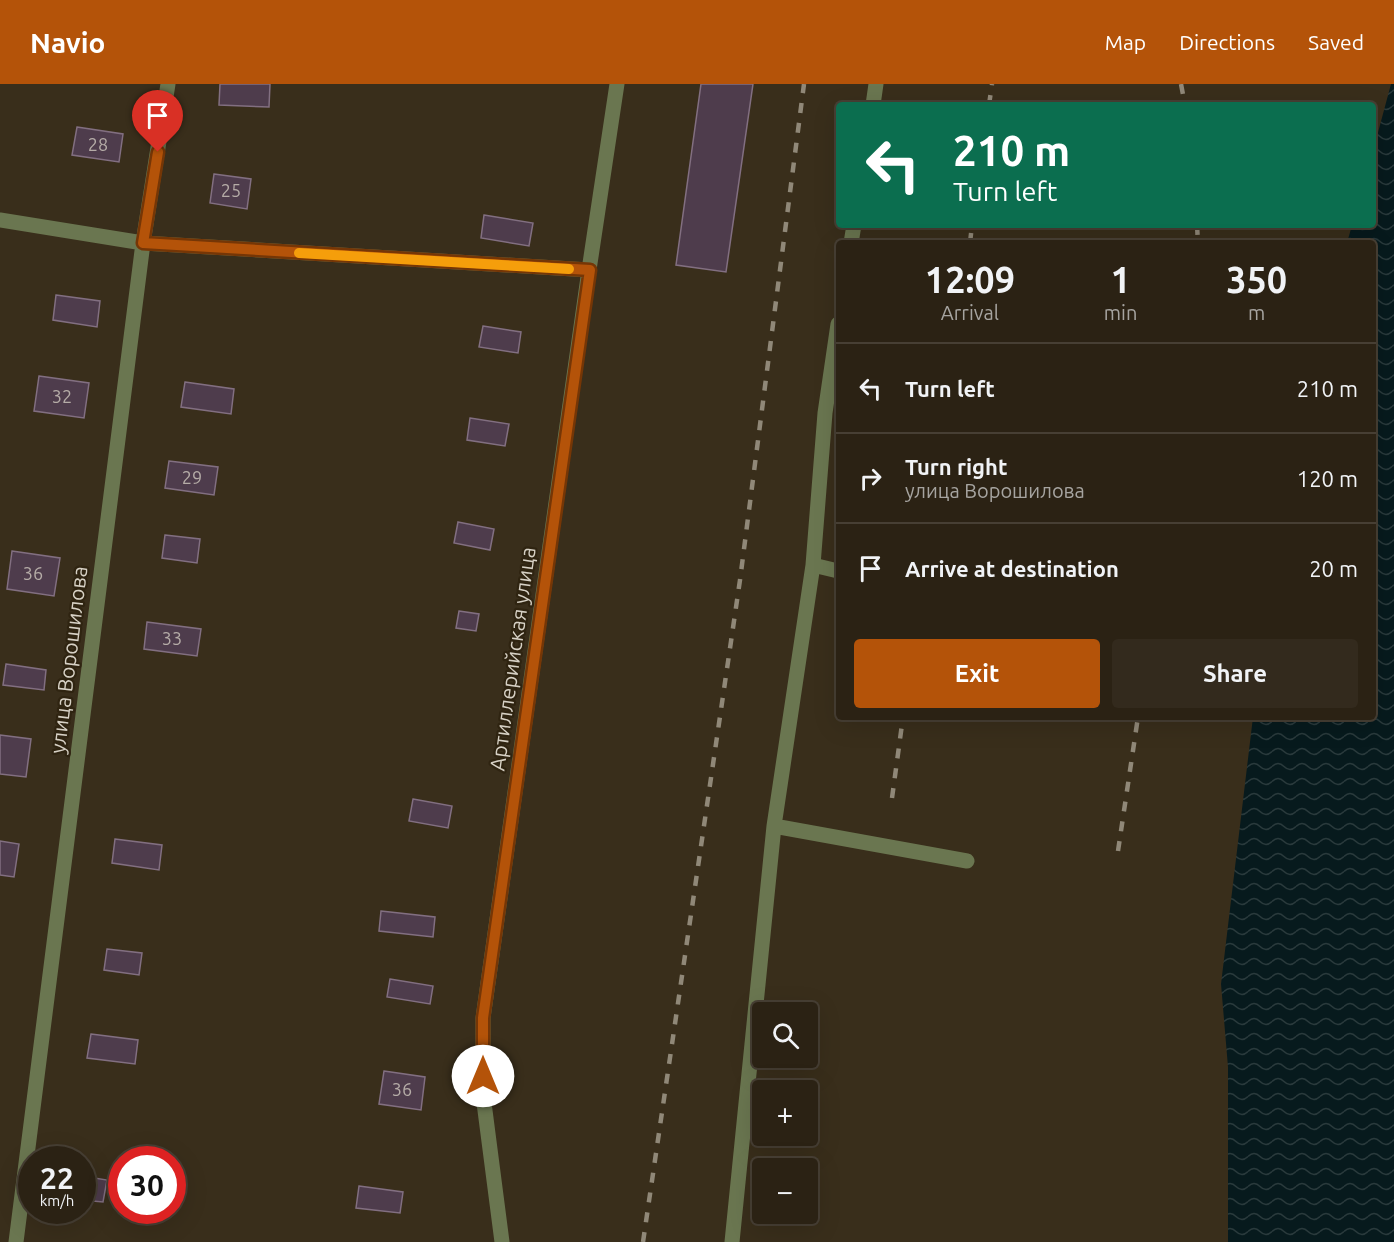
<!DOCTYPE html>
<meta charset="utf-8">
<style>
:root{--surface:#2b2214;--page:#332a1d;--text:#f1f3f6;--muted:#a6a4a0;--line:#473f34;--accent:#b45309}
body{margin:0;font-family:Ubuntu,sans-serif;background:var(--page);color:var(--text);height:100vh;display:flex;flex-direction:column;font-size:22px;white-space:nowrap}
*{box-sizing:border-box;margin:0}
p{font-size:20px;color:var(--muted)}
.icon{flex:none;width:33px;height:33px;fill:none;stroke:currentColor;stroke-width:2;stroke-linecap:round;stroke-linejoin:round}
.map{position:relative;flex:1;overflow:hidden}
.drawer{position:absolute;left:836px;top:156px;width:540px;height:480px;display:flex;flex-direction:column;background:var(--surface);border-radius:6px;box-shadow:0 6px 24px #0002,0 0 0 2px var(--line)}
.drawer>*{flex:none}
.hud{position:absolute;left:836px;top:18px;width:540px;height:126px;border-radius:6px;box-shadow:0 6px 24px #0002,0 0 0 2px var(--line);background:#0b6e4f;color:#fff;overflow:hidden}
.buttons{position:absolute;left:752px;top:918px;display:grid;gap:12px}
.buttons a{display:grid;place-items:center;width:66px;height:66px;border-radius:6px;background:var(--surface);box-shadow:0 6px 24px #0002,0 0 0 2px var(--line);font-size:30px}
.speed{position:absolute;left:18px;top:1062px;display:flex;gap:12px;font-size:30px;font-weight:700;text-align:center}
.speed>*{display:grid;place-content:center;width:78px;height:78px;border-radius:50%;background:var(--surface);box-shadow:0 6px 24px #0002,0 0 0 2px var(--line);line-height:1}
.speed small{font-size:15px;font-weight:400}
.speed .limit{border:9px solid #d22;background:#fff;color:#111}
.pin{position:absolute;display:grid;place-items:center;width:51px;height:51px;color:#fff;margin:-62px -26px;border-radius:50% 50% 50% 0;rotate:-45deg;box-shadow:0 0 6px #0007}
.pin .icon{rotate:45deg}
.me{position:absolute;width:66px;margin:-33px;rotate:0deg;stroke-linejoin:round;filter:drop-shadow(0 0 4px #0008)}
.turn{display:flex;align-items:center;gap:21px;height:126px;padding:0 18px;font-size:27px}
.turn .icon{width:78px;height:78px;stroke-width:2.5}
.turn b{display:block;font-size:42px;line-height:51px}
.eta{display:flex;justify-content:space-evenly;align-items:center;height:102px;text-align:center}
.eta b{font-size:36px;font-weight:700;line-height:42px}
.button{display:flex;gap:12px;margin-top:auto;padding:12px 18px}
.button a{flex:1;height:69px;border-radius:6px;background:var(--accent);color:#fff;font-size:24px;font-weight:700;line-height:69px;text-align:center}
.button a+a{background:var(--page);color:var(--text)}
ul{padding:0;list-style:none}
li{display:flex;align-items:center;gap:18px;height:90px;padding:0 18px;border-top:2px solid var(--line)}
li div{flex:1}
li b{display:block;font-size:22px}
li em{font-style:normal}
header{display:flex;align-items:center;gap:36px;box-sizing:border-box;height:84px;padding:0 30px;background:var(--accent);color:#fff}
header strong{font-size:28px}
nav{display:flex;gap:33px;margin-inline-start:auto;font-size:21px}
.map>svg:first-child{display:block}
.water{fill:url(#water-waves)}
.building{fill:#4e3c4c;stroke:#826f81;stroke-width:1.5}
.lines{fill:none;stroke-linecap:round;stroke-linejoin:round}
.minor{stroke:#6a7650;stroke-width:15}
.rail{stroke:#908878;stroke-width:4.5;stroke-dasharray:10 10;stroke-linecap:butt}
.route-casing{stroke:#753606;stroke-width:15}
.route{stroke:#b45309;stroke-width:10}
.slow{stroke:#f59e0b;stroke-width:10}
.labels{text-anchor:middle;stroke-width:4.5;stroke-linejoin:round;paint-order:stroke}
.number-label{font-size:18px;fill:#b5aca7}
.street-label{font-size:21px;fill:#d7d1c5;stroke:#2f2411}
</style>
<header>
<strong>Navio</strong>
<nav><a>Map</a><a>Directions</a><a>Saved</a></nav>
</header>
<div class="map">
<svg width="1394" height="1158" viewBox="0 0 1394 1158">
<defs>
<pattern id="water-waves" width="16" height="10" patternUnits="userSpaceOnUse" patternTransform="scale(1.5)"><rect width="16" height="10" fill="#071a1d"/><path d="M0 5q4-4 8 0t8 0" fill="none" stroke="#2a3a3c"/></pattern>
</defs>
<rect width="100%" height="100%" fill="#392e1b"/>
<path class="water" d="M 1391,0 L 1394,0 L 1394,1158 L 1228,1158 L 1228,983 L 1221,900 L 1253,633 L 1372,633 L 1372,159 L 1347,159 L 1352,141 L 1372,141 L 1373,67 Z"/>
<path class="building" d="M 220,0 L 270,0 L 269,23 L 219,21 Z
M 701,0 L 753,0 L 726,188 L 676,181 Z
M 77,43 L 123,50 L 119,78 L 72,71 Z
M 214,90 L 251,95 L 247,125 L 210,119 Z
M 484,131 L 533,139 L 529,162 L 481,154 Z
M 56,211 L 100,217 L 97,243 L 53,236 Z
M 483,242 L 521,248 L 518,269 L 479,263 Z
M 39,292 L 89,299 L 84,334 L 34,327 Z
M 185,298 L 234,305 L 231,330 L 181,323 Z
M 470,334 L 509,340 L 505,362 L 467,356 Z
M 169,377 L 218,383 L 214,411 L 165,404 Z
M 458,438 L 494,445 L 490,466 L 454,459 Z
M 165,451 L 200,455 L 197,479 L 162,474 Z
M 12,467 L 60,474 L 54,512 L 7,505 Z
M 459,527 L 479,530 L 476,547 L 456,544 Z
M 147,538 L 201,545 L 197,572 L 144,565 Z
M 6,580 L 46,586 L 44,606 L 3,601 Z
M 0,651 L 31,655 L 26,693 L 0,690 Z
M 413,715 L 452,722 L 448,744 L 409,737 Z
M 115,755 L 162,761 L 159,786 L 112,779 Z
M 0,757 L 19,760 L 14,793 L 0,791 Z
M 381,827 L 435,833 L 433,853 L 379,847 Z
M 107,865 L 142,869 L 139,891 L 104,886 Z
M 390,895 L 433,902 L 430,920 L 387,913 Z
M 91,950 L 138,956 L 135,980 L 87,974 Z
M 384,987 L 425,993 L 421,1026 L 379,1020 Z
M 82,1092 L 107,1096 L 103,1118 L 82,1116 Z
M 359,1102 L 403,1108 L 400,1129 L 356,1124 Z"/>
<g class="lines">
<path class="minor" d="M 873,21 L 876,0
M 0,136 L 143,159 L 589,186
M 851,159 L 854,141
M 813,481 L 838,487
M 774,742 L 967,777
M 16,1158 L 143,159 L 168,0
M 502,1158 L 483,1011 L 483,934 L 589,186 L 617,0
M 732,1158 L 774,742 L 813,481 L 825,329 L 838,240"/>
<path class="rail" d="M 1181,0 L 1185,21
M 989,21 L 992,0
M 1197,141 L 1198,159
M 970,159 L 972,141
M 892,714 L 903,633
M 1118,767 L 1138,633
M 643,1158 L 740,496 L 804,0"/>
</g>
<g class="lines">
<g class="route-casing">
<path id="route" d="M 158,68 L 143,159 L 590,186 L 483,934 L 483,992"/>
</g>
<use href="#route" class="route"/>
<path class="slow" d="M 299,169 L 569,185"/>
</g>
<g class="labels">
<g class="number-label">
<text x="98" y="67">28</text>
<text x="231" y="113">25</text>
<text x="62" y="319">32</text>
<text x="192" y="400">29</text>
<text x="33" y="496">36</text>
<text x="172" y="561">33</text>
<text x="402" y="1012">36</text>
</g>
<g class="street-label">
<text transform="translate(513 575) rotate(-82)" y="7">Артиллерийская улица</text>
<text transform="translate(69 576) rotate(-83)" y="7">улица Ворошилова</text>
</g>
</g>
</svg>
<div class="buttons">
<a><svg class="icon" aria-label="search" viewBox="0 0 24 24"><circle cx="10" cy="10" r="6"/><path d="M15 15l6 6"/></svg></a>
<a>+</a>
<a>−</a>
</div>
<div class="speed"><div>22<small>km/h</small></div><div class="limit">30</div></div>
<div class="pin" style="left:158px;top:68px;background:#d93025"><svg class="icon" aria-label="arrive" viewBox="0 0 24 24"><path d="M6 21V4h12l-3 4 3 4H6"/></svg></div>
<svg class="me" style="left:483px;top:992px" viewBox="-20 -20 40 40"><circle r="19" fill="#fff"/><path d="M0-13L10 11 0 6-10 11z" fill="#b45309"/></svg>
<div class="hud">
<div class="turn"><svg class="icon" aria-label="left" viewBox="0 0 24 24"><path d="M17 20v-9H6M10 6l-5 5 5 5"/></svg><div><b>210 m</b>Turn left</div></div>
</div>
<section class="drawer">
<div class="eta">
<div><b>12:09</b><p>Arrival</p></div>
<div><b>1</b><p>min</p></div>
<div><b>350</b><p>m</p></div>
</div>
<ul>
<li><svg class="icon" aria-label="left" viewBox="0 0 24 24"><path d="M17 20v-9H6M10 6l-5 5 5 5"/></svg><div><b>Turn left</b></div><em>210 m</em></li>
<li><svg class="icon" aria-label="right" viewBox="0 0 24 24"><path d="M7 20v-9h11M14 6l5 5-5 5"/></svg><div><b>Turn right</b><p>улица Ворошилова</p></div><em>120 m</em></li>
<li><svg class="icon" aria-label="arrive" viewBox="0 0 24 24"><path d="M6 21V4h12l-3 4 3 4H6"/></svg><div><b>Arrive at destination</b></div><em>20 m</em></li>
</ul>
<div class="button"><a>Exit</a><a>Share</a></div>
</section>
</div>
